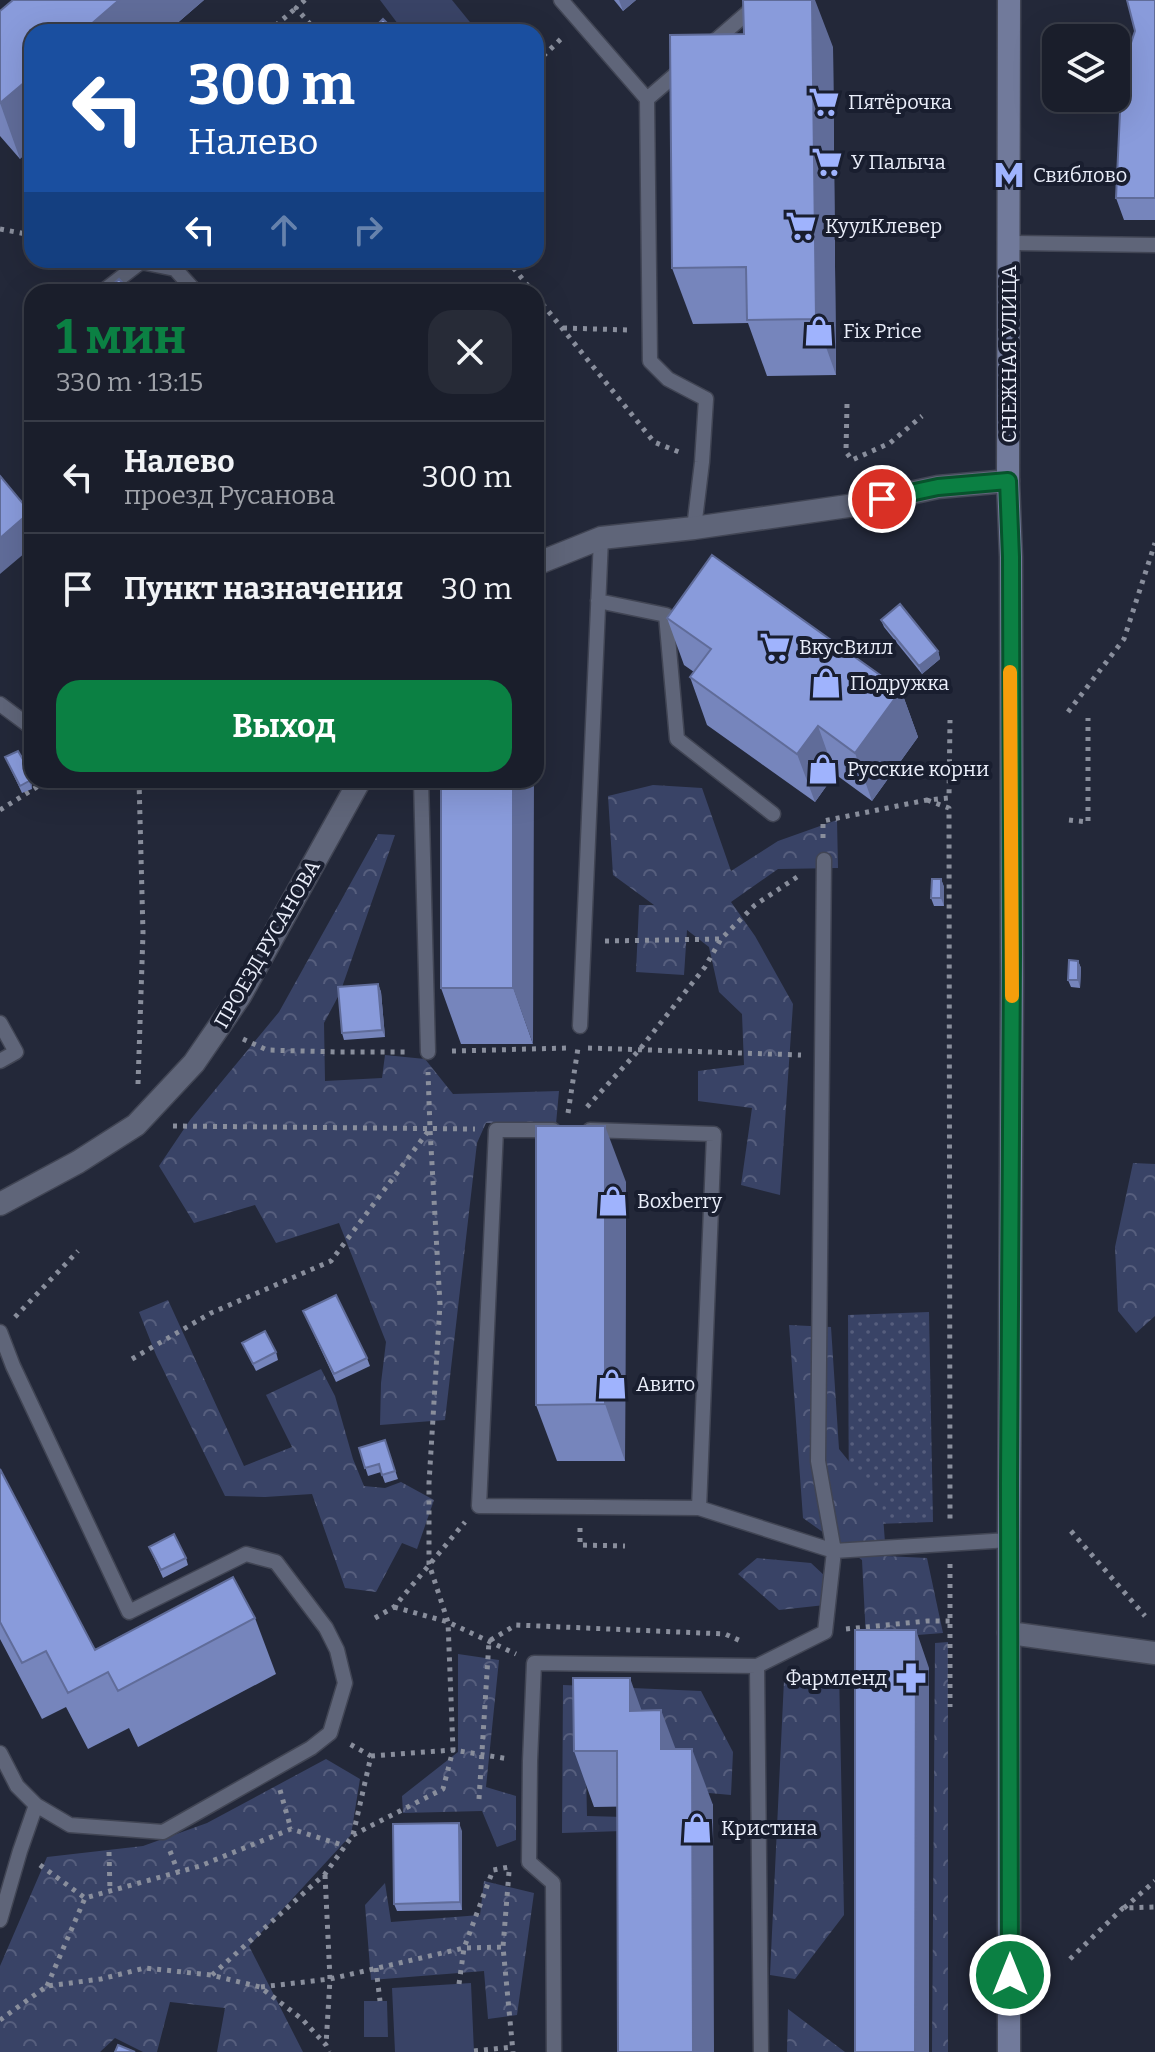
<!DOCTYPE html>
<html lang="ru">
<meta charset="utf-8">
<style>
:root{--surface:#1a1e2b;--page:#272b37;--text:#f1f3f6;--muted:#9fa2a9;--line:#383c47;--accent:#0b8043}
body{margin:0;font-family:Bitter,serif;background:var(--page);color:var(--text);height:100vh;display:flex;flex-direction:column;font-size:30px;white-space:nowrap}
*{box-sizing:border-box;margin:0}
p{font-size:26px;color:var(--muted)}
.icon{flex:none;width:44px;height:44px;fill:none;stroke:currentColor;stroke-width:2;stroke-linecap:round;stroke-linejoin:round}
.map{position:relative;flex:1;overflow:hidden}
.panel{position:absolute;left:24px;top:284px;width:520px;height:504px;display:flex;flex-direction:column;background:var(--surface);border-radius:24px;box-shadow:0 8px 32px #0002,0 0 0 2px var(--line)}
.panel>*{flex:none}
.top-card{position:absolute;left:24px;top:24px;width:520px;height:244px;border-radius:24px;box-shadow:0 8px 32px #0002,0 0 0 2px var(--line);background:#1a4fa0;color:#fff;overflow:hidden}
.fabs{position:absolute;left:1042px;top:24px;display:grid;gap:16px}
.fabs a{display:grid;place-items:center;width:88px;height:88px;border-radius:16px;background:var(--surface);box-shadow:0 8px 32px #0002,0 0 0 2px var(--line);font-size:40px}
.pin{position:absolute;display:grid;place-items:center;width:68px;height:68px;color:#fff;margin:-34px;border:4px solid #fff;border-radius:50%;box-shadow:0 2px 8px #0007}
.me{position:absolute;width:88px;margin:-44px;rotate:0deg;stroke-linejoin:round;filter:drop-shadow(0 0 6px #0008)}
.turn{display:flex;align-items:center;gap:28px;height:168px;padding:0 32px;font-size:36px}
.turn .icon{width:104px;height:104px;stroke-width:2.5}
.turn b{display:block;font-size:56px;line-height:68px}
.lanes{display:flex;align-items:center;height:76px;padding:0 32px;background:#0003;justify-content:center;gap:40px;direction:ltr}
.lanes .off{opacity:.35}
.round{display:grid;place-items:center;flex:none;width:84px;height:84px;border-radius:24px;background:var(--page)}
.headline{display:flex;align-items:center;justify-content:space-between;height:136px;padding:0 32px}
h1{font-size:48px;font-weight:700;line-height:60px;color:var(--accent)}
.button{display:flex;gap:16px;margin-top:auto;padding:16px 32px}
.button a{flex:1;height:92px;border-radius:24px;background:var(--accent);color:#fff;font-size:32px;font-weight:700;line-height:92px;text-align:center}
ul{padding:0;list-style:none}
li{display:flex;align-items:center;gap:24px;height:112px;padding:0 32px;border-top:2px solid var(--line)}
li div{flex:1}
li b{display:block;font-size:30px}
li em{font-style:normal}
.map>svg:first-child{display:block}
.grass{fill:url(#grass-dots)}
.forest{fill:url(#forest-crowns)}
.pitch{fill:#394366}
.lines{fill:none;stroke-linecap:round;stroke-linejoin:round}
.service-casing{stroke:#414554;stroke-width:17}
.minor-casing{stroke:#414554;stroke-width:25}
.tertiary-casing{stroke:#414554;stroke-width:25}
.secondary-casing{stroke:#414554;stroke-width:25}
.path{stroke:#898e9c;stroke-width:5;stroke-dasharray:4 6;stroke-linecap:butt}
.service{stroke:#5f6579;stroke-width:14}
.minor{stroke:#5f6579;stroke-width:22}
.tertiary{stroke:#5f6579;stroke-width:22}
.secondary{stroke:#717a9b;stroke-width:22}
.wall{fill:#7685bc}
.shaded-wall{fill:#606c99}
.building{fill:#899bdb;stroke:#606c99;stroke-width:2}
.route-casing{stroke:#07532c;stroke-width:20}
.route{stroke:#0b8043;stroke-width:14}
.slow{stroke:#f59e0b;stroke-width:14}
.labels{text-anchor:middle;stroke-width:8;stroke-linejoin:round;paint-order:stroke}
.poi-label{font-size:20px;fill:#eaeefa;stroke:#191e2f;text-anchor:start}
.street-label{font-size:20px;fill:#eaeefa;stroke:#191e2f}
</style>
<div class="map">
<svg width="1155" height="2052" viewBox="0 0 1155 2052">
<defs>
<pattern id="grass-dots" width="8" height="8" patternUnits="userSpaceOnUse" patternTransform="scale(2)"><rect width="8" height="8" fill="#394366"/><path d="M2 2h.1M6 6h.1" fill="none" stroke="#565e7d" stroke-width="1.8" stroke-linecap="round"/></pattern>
<pattern id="forest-crowns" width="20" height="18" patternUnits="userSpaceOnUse" patternTransform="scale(2)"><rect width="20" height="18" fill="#394366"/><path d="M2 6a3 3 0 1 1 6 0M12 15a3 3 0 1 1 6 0" fill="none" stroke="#565e7d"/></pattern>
</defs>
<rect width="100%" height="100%" fill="#232839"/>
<path class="grass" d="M 929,1312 L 933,1522 L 849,1525 L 848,1315 Z"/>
<path class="forest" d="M 653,785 L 702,788 L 731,871 L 778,841 L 837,820 L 838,868 L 778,869 L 731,902 L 755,936 L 793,1004 L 780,1195 L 741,1185 L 752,1108 L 698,1101 L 698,1071 L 744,1065 L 742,1014 L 719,992 L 709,947 L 687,930 L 684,975 L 636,972 L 639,905 L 654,905 L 613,875 L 608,796 Z
M 378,834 L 395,835 L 340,993 L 324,1023 L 325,1081 L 382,1078 L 385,1055 L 425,1059 L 453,1094 L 559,1091 L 556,1124 L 486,1123 L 477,1143 L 445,1420 L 380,1425 L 381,1383 L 386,1342 L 339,1223 L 276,1243 L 255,1205 L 194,1223 L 159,1166 L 190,1120 L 279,1012 Z
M 1133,1163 L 1155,1164 L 1155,1316 L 1136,1333 L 1118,1311 L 1115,1247 Z
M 168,1300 L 244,1466 L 292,1447 L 266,1395 L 321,1369 L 335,1396 L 353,1459 L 364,1486 L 385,1488 L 401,1482 L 434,1500 L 417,1549 L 402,1543 L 376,1592 L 345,1588 L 312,1494 L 265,1497 L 225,1496 L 156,1355 L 139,1312 Z
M 789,1325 L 831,1327 L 839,1449 L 882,1502 L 886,1556 L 927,1558 L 943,1633 L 866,1639 L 862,1560 L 803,1518 Z
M 757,1558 L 811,1563 L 826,1577 L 825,1605 L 779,1610 L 738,1574 Z
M 948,1642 L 948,2052 L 932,2052 L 935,1643 Z
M 458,1654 L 499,1660 L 486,1787 L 516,1796 L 516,1840 L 497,1847 L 482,1811 L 403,1813 L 402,1796 L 458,1752 Z
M 839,1670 L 844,1915 L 795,1979 L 770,1975 L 784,1680 Z
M 563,1685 L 701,1691 L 733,1752 L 731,1795 L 698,1792 L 585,1726 L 587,1816 L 624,1817 L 622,1831 L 562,1833 Z
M 326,1759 L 360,1779 L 351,1835 L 249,1946 L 303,2052 L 217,2052 L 225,2008 L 170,2002 L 157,2052 L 143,2052 L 115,2038 L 100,2052 L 0,2052 L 0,1966 L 47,1857 L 143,1846 L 207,1823 Z
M 484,1881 L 534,1893 L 517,2015 L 488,2019 L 484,1971 L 371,1980 L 365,1905 L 385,1883 L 391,1922 L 480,1915 Z
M 788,2009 L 845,2052 L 787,2052 Z"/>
<path class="pitch" d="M 380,0 L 452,0 L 478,32 L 404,32 Z
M 471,1983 L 474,2052 L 395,2052 L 392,1988 Z
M 364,2001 L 387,2001 L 388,2037 L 364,2037 Z"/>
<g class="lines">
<g class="service-casing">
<path id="service" d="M 561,0 L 647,99 L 683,68
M 708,47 L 762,0
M 647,99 L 650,361 L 668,379 L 706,399 L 702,462 L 694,528
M 1009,243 L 1155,245
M 102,292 L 141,262 L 175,269 L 196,292
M 598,601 L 666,615 L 677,739 L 773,814
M 0,704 L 32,728
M 421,780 L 428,1052
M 0,1023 L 16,1052 L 0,1061
M 580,1026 L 601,538
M 553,1130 L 496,1130 L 479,1506 L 699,1508 L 834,1551 L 818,1461 L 824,860
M 590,1130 L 714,1134 L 699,1508
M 0,1332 L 13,1366 L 129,1612 L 246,1554 L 276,1562 L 326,1628 L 337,1650 L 345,1683 L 330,1733 L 311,1748 L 163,1832 L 70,1825 L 36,1805 L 17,1786 L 0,1753
M 0,1920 L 20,1851 L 36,1805
M 554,2052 L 553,1883 L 529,1862 L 530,1761 L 534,1663 L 757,1666
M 761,2052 L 757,1666 L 825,1632 L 834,1551 L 1009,1540"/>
</g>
<g class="minor-casing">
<path id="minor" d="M 536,564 L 601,538 L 694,528 L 855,505 L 938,487 L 1008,481
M 0,1204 L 78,1162 L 136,1125 L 194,1063 L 240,996 L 360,780"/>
</g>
<g class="tertiary-casing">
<path id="tertiary" d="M 1009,1633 L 1155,1653"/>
</g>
<g class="secondary-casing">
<path id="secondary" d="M 1009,0 L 1008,481 L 1011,557 L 1012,977 L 1009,1540 L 1009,2052"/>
</g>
<path class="path" d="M 305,0 L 296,8 L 317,32
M 268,32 L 296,8
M 536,63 L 564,36
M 0,229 L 26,234 L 32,229
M 507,260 L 533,292
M 536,296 L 654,442 L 679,452
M 563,328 L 629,330
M 847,404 L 846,452 L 852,460 L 890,443 L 922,416
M 1068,712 L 1124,639 L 1155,543
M 927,800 L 949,808 L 950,1522
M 0,810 L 48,780
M 1069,820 L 1088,822 L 1088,718
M 823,838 L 823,821 L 927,800 L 949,798 L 950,720
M 605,941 L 721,939
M 243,1039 L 267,1050 L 338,1052 L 406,1052
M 588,1048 L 801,1055
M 452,1051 L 570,1048
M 138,1084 L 143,933 L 139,780
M 587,1107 L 640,1049 L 705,967 L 721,939 L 755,905 L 800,875
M 568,1113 L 578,1048
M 173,1126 L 475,1129
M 15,1317 L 78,1251
M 132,1359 L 211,1313 L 331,1261 L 429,1130
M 580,1528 L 580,1545 L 625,1546
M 1071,1531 L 1145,1616
M 950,1564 L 950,1707
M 394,1607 L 448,1622 L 516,1654
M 375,1618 L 394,1607 L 465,1522
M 846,1629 L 927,1621 L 950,1621
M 371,1756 L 453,1750 L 509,1759
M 280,1790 L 291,1829
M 479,1799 L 489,1641 L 516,1625 L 725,1634 L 743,1642
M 353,1835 L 443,1789 L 453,1750 L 448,1622 L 429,1564 L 429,1483 L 440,1304 L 430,1129 L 428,1072
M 170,1851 L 178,1872
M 109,1852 L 110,1891
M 40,1865 L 85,1898
M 509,1872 L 503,1947 L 513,2052
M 325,1875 L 330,1979 L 326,2045
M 1124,1908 L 1155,1881
M 1070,1959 L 1123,1908 L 1155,1907
M 376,1968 L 380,2001
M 212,1975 L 325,1874 L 353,1835 L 371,1756 L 348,1743
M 459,1984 L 464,1948 L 493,1870 L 509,1867
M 47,1986 L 85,1898 L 200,1866 L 291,1829 L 345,1846
M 261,1987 L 330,1979 L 464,1948 L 503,1947
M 0,2020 L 47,1986 L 101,1979 L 145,1968 L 211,1975 L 260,1987 L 302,2019 L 326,2045 L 329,2052
M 474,2051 L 513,2047"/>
<use href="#service" class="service"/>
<use href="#minor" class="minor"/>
<use href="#tertiary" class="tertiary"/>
<use href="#secondary" class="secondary"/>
</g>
<path class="wall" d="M 13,0 L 204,0 L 167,32 L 32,32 L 20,159 L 0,136 L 0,11 Z
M 614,0 L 636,0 L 623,11 Z
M 1155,0 L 1155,220 L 1124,220 L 1116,198 Z
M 833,47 L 836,375 L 767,376 L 748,323 L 693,324 L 672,268 Z
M 667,618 L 901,690 L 918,737 L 872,801 L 835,774 L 815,802 L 707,725 L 690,677 L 694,672 L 684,665 Z
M 881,620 L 938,651 L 940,659 L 922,674 L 884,627 Z
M 5,757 L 28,768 L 31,776 L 32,789 L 22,793 Z
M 441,780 L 533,1044 L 461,1044 L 441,988 Z
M 941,879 L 944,887 L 944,906 L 934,906 L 931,898 Z
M 1078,961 L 1081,968 L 1080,988 L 1071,987 L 1068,980 Z
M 378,984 L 381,992 L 385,1037 L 344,1040 L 342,1033 Z
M 626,1182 L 625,1461 L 557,1461 L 536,1405 Z
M 303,1311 L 367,1358 L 370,1366 L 336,1382 Z
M 242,1343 L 276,1352 L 278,1360 L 256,1371 Z
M 385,1440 L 398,1479 L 385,1483 L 381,1472 L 368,1476 L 359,1448 Z
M 0,1469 L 95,1650 L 255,1618 L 276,1674 L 138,1747 L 129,1728 L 88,1749 L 66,1707 L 42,1719 L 0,1639 Z
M 149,1547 L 186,1558 L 188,1565 L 163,1578 Z
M 642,1711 L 675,1749 L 713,1805 L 594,1807 L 574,1751 Z
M 462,1831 L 462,1910 L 397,1911 L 394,1904 Z"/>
<path class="shaded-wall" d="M 119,0 L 204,0 L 167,32 L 82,32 Z
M 619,0 L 636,0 L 623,11 Z
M 812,0 L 815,0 L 833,47 L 836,375 L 816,319 Z
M 32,76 L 32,149 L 20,159 L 0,103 Z
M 30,512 L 32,516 L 32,547 L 0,574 L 0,538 Z
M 938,651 L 940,659 L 922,674 L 919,666 Z
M 901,690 L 918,737 L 872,801 L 855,753 Z
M 818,726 L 835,774 L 815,802 L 797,754 Z
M 28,768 L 31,776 L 32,789 L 29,781 Z
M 513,780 L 534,780 L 533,1044 L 513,988 Z
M 941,879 L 944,887 L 944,906 L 941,898 Z
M 1078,961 L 1081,968 L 1080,988 L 1078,980 Z
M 378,984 L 381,992 L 385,1037 L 382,1030 Z
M 605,1126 L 626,1182 L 625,1461 L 605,1404 Z
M 916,1630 L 929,1668 L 929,2052 L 915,2052 Z
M 630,1678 L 650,1734 L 630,1711 Z
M 661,1710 L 682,1766 L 661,1749 Z
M 692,1749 L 713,1805 L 714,2052 L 693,2052 Z
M 459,1823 L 462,1831 L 462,1910 L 460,1902 Z"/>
<path class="building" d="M 13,0 L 119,0 L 82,32 L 32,32 L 32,76 L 0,103 L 0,11 Z
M 743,0 L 812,0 L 816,319 L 747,320 L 746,267 L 672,268 L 670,35 L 744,34 Z
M 1127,0 L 1155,0 L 1155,198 L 1116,198 L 1121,91 L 1128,52 L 1135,31 Z
M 383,19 L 396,32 L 370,32 Z
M 119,279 L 131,292 L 104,292 Z
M 83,285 L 90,292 L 76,292 Z
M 0,476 L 30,512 L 0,538 Z
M 712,555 L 901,690 L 855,753 L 818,726 L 797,754 L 690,677 L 711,649 L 667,618 Z
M 900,604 L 938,651 L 919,666 L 881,620 Z
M 18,751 L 28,768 L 29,781 L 20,786 L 5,757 Z
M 441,780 L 513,780 L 513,988 L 441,988 Z
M 932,879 L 941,879 L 941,898 L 931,898 Z
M 1069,960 L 1078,961 L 1078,980 L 1068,980 Z
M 378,984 L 382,1030 L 342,1033 L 338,987 Z
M 536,1126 L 605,1126 L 605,1404 L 536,1405 Z
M 336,1295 L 367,1358 L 334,1374 L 303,1311 Z
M 265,1331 L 276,1352 L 253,1364 L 242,1343 Z
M 385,1440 L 395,1471 L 382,1475 L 379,1464 L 365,1468 L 359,1448 Z
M 0,1469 L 95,1650 L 233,1577 L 255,1618 L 118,1691 L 108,1672 L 68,1693 L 46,1651 L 22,1663 L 0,1622 Z
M 174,1534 L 186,1558 L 161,1570 L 149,1547 Z
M 855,1630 L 916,1630 L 915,2052 L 855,2052 Z
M 573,1678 L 630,1678 L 630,1711 L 661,1710 L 661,1749 L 692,1749 L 693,2052 L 618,2052 L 617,1751 L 574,1751 Z
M 459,1823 L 460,1902 L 394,1904 L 393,1824 Z
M 118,2045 L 135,2052 L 115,2052 Z"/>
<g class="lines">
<g class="route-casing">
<path id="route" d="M 882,499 L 938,487 L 1008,481 L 1011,557 L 1012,953 L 1009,1483 L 1010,1975"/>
</g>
<use href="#route" class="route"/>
<path class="slow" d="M 1010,672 L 1012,996"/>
</g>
<defs>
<g id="supermarket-bare" transform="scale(2.4)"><path d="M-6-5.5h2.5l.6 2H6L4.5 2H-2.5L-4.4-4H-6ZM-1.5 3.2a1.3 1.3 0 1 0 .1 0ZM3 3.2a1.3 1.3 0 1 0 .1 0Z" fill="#9fb3fd" stroke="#191e2f" stroke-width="2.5" paint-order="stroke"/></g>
<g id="metro-bare" transform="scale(2.4)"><path d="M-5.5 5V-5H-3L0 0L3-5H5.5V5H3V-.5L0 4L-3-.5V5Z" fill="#9fb3fd" stroke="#191e2f" stroke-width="2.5" paint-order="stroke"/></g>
<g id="shop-bare" transform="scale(2.4)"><path d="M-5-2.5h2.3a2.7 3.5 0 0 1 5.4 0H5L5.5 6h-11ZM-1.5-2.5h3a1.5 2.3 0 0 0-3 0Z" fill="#9fb3fd" stroke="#191e2f" stroke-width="2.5" paint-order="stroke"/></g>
<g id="pharmacy-bare" transform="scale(2.4)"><path d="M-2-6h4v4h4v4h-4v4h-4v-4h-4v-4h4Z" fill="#9fb3fd" stroke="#191e2f" stroke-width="2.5" paint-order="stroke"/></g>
</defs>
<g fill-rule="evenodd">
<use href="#supermarket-bare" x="824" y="102"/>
<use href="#supermarket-bare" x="827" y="162"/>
<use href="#metro-bare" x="1009" y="175"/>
<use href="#supermarket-bare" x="801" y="226"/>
<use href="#shop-bare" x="819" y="331"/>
<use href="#supermarket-bare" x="775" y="647"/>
<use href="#shop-bare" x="826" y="683"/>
<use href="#shop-bare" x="823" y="769"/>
<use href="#shop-bare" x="613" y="1201"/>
<use href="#shop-bare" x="612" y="1384"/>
<use href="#pharmacy-bare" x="911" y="1678"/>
<use href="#shop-bare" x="697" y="1828"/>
</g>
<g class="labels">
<g class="poi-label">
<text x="848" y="109">Пятёрочка</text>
<text x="851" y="169">У Палыча</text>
<text x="1033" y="182">Свиблово</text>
<text x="825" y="233">КуулКлевер</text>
<text x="843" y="338">Fix Price</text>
<text x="799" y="654">ВкусВилл</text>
<text x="850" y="690">Подружка</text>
<text x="847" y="776">Русские корни</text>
<text x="637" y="1208">Boxberry</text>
<text x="636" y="1391">Авито</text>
<text x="887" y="1685" text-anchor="end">Фармленд</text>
<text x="721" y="1835">Кристина</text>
</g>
<g class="street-label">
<text transform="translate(1009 354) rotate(-90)" y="7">СНЕЖНАЯ УЛИЦА</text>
<text transform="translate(267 944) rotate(-60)" y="7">ПРОЕЗД РУСАНОВА</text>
</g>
</g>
</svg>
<div class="fabs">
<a><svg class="icon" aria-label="layers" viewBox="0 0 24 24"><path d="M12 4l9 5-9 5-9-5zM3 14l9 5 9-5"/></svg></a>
</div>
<div class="pin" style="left:882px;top:499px;background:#d93025"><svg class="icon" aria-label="arrive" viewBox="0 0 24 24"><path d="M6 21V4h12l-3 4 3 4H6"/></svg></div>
<svg class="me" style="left:1010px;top:1975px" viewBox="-20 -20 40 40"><circle r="17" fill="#0b8043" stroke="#fff" stroke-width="3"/><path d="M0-11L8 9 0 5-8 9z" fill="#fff"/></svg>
<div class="top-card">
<div class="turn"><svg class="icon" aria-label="left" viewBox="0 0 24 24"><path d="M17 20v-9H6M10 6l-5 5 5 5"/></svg><div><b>300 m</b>Налево</div></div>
<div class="lanes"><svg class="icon" aria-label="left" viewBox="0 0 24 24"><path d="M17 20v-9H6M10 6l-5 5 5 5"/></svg><svg class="icon off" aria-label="ahead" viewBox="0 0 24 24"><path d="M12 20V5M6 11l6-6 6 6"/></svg><svg class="icon off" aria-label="right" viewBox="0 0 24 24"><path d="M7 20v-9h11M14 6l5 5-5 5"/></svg></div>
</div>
<section class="panel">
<div class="headline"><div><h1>1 мин</h1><p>330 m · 13:15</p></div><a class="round"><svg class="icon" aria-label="close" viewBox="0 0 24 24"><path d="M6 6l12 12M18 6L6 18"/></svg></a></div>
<ul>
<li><svg class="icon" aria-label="left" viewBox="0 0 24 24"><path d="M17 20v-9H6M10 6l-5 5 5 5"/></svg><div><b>Налево</b><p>проезд Русанова</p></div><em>300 m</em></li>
<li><svg class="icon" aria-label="arrive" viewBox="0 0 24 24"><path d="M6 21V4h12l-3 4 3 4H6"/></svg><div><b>Пункт назначения</b></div><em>30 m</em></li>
</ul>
<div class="button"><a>Выход</a></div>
</section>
</div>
